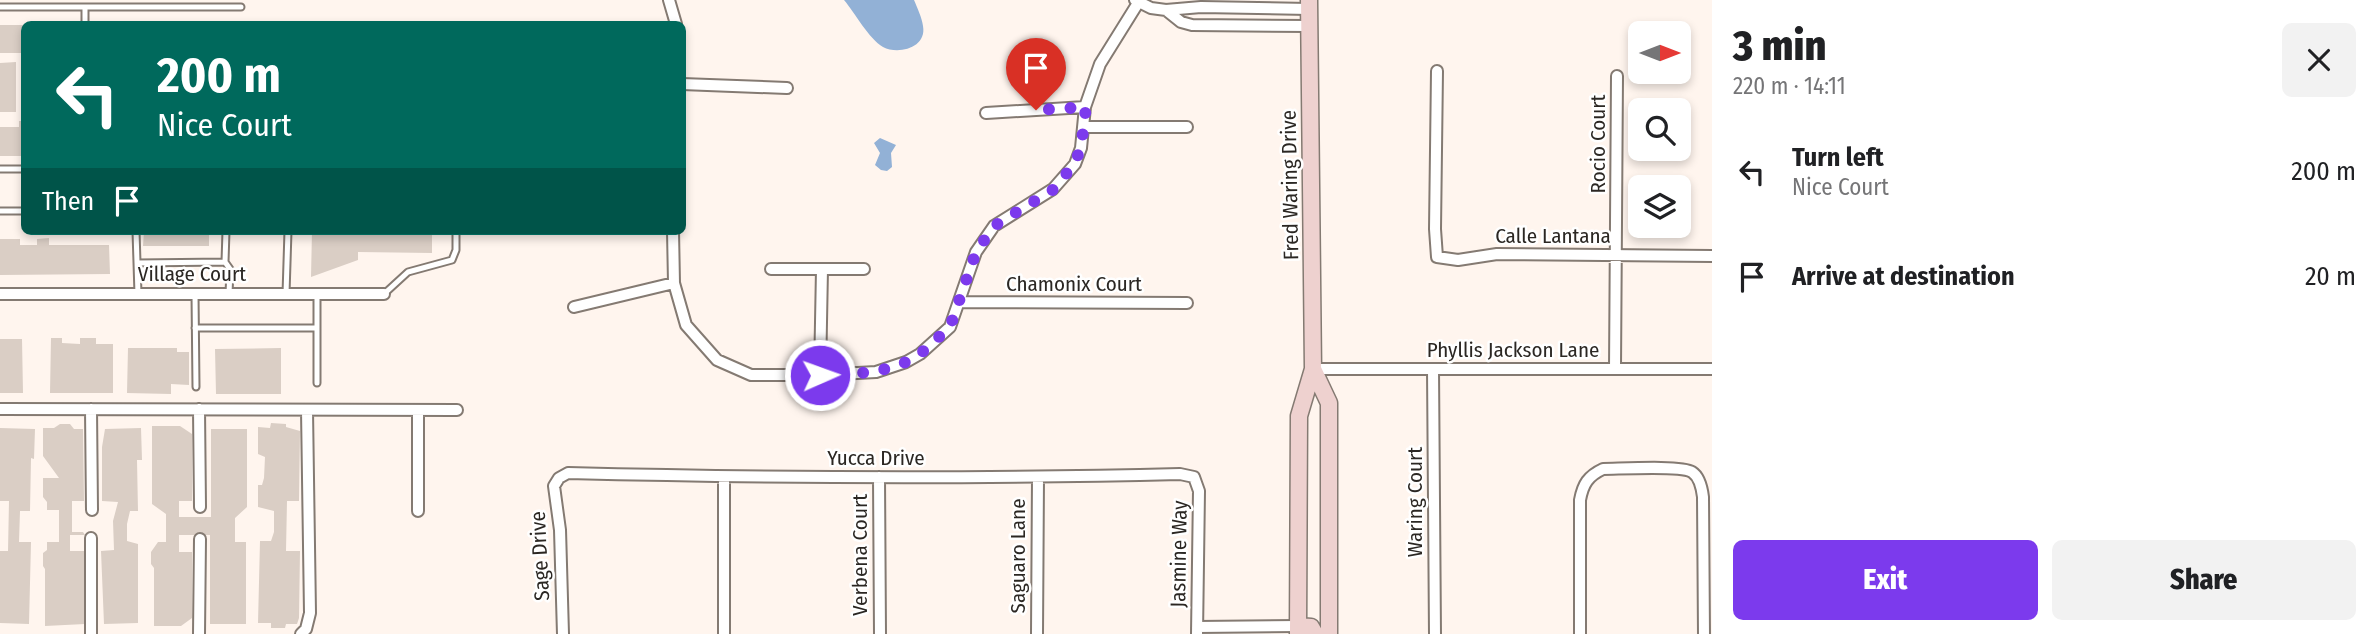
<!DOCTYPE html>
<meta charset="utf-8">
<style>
:root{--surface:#fff;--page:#f2f2f2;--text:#202124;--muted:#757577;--accent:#7c3aed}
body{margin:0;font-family:"Fira Sans Condensed",sans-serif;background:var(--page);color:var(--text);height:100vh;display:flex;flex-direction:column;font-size:26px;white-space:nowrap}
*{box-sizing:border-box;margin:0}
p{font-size:23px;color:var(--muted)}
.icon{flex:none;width:38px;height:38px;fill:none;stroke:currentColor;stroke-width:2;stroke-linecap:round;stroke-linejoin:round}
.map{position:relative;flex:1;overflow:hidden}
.panel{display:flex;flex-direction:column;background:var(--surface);width:665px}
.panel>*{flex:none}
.guide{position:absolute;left:21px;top:21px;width:665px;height:214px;border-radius:10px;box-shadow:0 4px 10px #0003;background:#00695c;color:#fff;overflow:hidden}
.needle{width:46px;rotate:90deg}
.controls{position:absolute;left:1628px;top:21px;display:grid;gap:14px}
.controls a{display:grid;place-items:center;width:63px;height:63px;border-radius:10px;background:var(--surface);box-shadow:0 4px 10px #0003;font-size:35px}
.pin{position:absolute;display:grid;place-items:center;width:60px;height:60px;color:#fff;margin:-72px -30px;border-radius:50% 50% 50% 0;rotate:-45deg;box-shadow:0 0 7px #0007}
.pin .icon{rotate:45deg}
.me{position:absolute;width:77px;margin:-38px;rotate:88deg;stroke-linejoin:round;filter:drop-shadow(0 0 5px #0008)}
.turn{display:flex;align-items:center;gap:24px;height:147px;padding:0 21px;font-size:32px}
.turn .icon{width:91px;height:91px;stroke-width:2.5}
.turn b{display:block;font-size:49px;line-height:60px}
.then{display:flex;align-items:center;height:66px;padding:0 21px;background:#0003;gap:14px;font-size:26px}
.round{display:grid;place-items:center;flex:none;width:74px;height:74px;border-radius:10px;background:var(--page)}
.summary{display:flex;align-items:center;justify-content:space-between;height:119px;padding:0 21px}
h1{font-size:42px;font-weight:800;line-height:52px}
.button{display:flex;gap:14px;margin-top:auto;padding:14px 21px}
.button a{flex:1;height:80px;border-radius:10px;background:var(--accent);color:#fff;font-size:28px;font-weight:800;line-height:80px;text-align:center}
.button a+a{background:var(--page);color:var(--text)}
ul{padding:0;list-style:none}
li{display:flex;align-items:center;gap:21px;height:105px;padding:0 21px}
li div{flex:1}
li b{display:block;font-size:26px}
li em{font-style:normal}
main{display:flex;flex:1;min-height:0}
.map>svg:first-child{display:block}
.water{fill:#92b1d6}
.building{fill:#dacec5}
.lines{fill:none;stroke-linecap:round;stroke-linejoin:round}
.lane-casing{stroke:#847a72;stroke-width:9}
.street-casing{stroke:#847a72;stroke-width:14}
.secondary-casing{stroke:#847a72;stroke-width:19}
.lane{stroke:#fff;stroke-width:5}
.street{stroke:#fff;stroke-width:10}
.secondary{stroke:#eed1cf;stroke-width:16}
.route{stroke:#7c3aed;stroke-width:12;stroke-dasharray:0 21.6}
.labels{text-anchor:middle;stroke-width:5;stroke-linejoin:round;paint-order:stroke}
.street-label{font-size:21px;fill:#2b2723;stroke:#fff}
</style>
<main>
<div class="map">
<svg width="1712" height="634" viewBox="0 0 1712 634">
<rect width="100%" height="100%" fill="#fff5ee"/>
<path class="water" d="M 844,0 L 914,0 C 917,7 922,18 923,26 C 927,48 898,55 883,47 C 869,39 855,13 844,0 Z
M 880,138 L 896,145 L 891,153 L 892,167 L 887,171 L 881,170 L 875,165 L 880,153 L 874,143 Z"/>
<path class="building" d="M 0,25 L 24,25 L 24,53 L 0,53 Z
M 16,62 L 16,112 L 0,112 L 0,63 Z
M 19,121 L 24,121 L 24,156 L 0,156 L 0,127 L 19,127 Z
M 144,231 L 209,231 L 209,246 L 143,246 Z
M 312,231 L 432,231 L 432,253 L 358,252 L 358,260 L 311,277 Z
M 49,238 L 49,245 L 109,245 L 110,274 L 0,275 L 0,239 L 20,239 L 20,245 L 37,245 L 37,239 Z
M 51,338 L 62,338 L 62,343 L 80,344 L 80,338 L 96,338 L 96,344 L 113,344 L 113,393 L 50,393 Z
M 0,339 L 22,339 L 23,393 L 0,393 Z
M 128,348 L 177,348 L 177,352 L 189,352 L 189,385 L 171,384 L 171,394 L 127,393 Z
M 281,348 L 281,394 L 216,394 L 215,349 Z
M 271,423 L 286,424 L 286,427 L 300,431 L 299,501 L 287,501 L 286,551 L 300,551 L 299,618 L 297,624 L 286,624 L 285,628 L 271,628 L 271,623 L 258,623 L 260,541 L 271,541 L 274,532 L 274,511 L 258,507 L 258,485 L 262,485 L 264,478 L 265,457 L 258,454 L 258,427 L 270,428 Z
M 60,424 L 70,424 L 74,429 L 83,429 L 84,501 L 72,501 L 72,532 L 83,532 L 85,535 L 70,535 L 70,551 L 84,551 L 85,624 L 45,626 L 45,569 L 43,566 L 43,553 L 47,550 L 47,542 L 59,542 L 59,510 L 47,510 L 47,502 L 43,497 L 43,478 L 59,478 L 43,456 L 43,428 L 54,428 Z
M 152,426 L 180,426 L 192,434 L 192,501 L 179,501 L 179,517 L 211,517 L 211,429 L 247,429 L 247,507 L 235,518 L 235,542 L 246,542 L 246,624 L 210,624 L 210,535 L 179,535 L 179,552 L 192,552 L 192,618 L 181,626 L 154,626 L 154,568 L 151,564 L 151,552 L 158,542 L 166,542 L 166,514 L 152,504 Z
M 0,428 L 35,429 L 34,459 L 31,458 L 30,511 L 20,511 L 19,542 L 31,542 L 29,624 L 0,623 L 0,551 L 8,551 L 9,501 L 0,501 Z
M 141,428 L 142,460 L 137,460 L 138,511 L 130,511 L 127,524 L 127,541 L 138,544 L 138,623 L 104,624 L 101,551 L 114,550 L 113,521 L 118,502 L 102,501 L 102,447 L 105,429 Z"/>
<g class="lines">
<g class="lane-casing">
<path id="lane" d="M 0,7 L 241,7
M 85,24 L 85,7
M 0,169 L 24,169
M 0,211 L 24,211
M 136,231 L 138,294
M 225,262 L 226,231
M 137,263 L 225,262 L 230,269 L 229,294
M 195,294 L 196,387
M 286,294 L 288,231
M 317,294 L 317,383
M 384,294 L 408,272 L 452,260 L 456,250 L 456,231
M 195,328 L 317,328"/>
</g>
<g class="street-casing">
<path id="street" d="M 669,0 L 676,24
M 1135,0 L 1151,8 L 1166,10 L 1201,7 L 1309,9
M 1166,10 L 1181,22 L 1192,25 L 1309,26
M 1437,71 L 1435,229 L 1437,257 L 1458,260 L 1497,254 L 1712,256
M 682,84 L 787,88
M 986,113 L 1085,107
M 1085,127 L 1187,127
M 673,231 L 674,283 L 686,325 L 717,360 L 751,375 L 820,375 L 876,372 L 906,362 L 920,354 L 950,327 L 976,252 L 994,226 L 1053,189 L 1075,164 L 1081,148 L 1085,107 L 1100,64 L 1138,3
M 771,269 L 864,269
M 0,294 L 384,294
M 960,302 L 1187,303
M 574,307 L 674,283
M 1313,369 L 1712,369
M 1433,369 L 1435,634
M 1615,369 L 1617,76
M 820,375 L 822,269
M 0,409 L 457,410
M 91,409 L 92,510
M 199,409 L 200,507
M 418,410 L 418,511
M 879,477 L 880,634
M 91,538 L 91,634
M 1197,627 L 1298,626
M 199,634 L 200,539
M 301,634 L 306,629 L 310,613 L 307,410
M 563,634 L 560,530 L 554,486 L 559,478 L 568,473 C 772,478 976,479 1180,474 L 1194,477 L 1199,491 L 1197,634
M 724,634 L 724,477
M 1037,634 L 1038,478
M 1580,634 L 1580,500 C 1583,484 1588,476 1603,469 C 1619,469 1681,465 1692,472 C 1700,477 1702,489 1703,497 L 1704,634"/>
</g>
<g class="secondary-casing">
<path id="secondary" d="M 1313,369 L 1329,403 L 1329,634
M 1298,626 L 1311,627 L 1315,634
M 1298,634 L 1299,416 L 1313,369 L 1309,0"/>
</g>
<use href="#lane" class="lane"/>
<use href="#street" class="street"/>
<use href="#secondary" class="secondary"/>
</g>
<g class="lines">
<path class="route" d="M 820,375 L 876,372 L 906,362 L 920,354 L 950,327 L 976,252 L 994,226 L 1054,189 L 1074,164 L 1081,148 L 1086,107 L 1036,110"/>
</g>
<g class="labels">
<g class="street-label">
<text transform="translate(1598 144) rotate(-90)" y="7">Rocio Court</text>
<text transform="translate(1290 185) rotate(-91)" y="7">Fred Waring Drive</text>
<text x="1553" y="243">Calle Lantana</text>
<text x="192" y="281">Village Court</text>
<text x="1074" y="291">Chamonix Court</text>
<text x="1513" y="357">Phyllis Jackson Lane</text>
<text x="876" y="465">Yucca Drive</text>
<text transform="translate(1415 502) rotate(-90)" y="7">Waring Court</text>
<text transform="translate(1179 554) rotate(-89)" y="7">Jasmine Way</text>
<text transform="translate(860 555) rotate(-90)" y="7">Verbena Court</text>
<text transform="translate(540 556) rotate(-93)" y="7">Sage Drive</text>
<text transform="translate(1018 556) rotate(-90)" y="7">Saguaro Lane</text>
</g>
</g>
</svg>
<div class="controls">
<a><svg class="needle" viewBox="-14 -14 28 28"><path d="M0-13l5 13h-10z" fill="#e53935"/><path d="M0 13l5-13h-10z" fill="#757577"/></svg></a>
<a><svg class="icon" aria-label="search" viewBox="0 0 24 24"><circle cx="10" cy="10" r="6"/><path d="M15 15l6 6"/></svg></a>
<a><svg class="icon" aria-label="layers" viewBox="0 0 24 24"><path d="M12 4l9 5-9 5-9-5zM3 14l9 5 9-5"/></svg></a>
</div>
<div class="pin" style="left:1036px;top:110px;background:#d93025"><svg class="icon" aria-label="arrive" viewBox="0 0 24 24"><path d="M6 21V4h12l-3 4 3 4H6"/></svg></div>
<svg class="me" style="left:820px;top:375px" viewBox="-20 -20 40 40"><circle r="17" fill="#7c3aed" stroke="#fff" stroke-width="3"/><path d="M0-11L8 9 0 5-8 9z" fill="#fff"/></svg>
<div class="guide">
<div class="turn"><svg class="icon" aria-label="left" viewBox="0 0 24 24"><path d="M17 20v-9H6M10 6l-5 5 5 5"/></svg><div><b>200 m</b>Nice Court</div></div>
<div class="then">Then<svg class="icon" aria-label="arrive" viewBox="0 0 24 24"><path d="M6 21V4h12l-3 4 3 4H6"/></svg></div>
</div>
</div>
<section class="panel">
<div class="summary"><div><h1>3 min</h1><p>220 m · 14:11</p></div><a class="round"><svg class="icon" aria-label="close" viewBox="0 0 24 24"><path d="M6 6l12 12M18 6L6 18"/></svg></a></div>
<ul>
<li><svg class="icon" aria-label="left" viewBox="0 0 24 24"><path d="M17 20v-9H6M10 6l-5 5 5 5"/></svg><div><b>Turn left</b><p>Nice Court</p></div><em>200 m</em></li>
<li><svg class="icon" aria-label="arrive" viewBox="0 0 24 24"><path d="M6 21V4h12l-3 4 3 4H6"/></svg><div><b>Arrive at destination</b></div><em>20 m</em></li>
</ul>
<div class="button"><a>Exit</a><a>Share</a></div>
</section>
</main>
